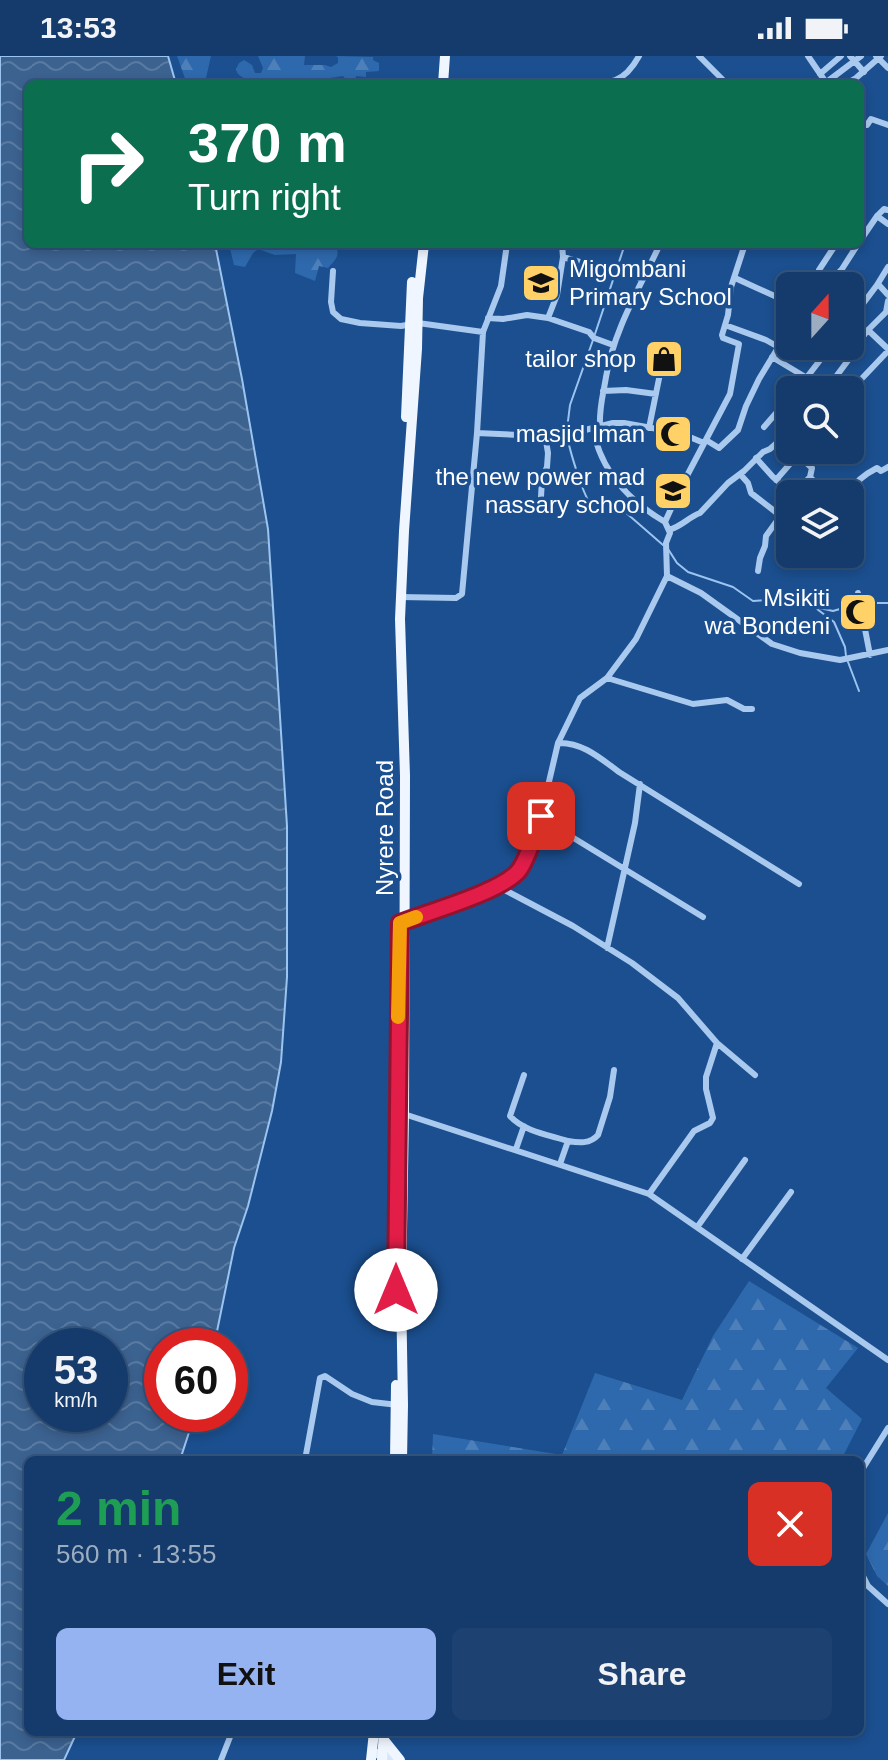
<!DOCTYPE html>
<meta charset="utf-8">
<style>
:root{--surface:#143b6b;--page:#1d4271;--text:#f1f3f6;--muted:#9dadc1;--line:#33557e;--accent:#95b2f1}
body{margin:0;font-family:Helvetica,sans-serif;background:var(--page);color:var(--text);height:100vh;display:flex;flex-direction:column;font-size:30px;white-space:nowrap}
*{box-sizing:border-box;margin:0}
p{font-size:26px;color:var(--muted)}
.icon{flex:none;width:44px;height:44px;fill:none;stroke:currentColor;stroke-width:2;stroke-linecap:round;stroke-linejoin:round}
.map{position:relative;flex:1;overflow:hidden}
.details{position:absolute;left:24px;top:1400px;width:840px;height:280px;display:flex;flex-direction:column;background:var(--surface);border-radius:12px;box-shadow:0 4px 12px #0003,0 0 0 2px var(--line)}
.details>*{flex:none}
.banner{position:absolute;left:24px;top:24px;width:840px;height:168px;border-radius:12px;box-shadow:0 4px 12px #0003,0 0 0 2px var(--line);background:#0b6e4f;color:#fff;overflow:hidden}
.needle{width:52px;rotate:21deg}
.tools{position:absolute;left:776px;top:216px;display:grid;gap:16px}
.tools a{display:grid;place-items:center;width:88px;height:88px;border-radius:12px;background:var(--surface);box-shadow:0 4px 12px #0003,0 0 0 2px var(--line);font-size:40px}
.speed{position:absolute;left:24px;top:1272px;display:flex;gap:16px;font-size:40px;font-weight:700;text-align:center}
.speed>*{display:grid;place-content:center;width:104px;height:104px;border-radius:50%;background:var(--surface);box-shadow:0 4px 12px #0003,0 0 0 2px var(--line);line-height:1}
.speed small{font-size:20px;font-weight:400}
.speed .limit{border:12px solid #d22;background:#fff;color:#111}
.pin{position:absolute;display:grid;place-items:center;width:68px;height:68px;color:#fff;margin:-34px;border-radius:16px;box-shadow:0 4px 12px #0006}
.me{position:absolute;width:88px;margin:-44px;rotate:0deg;stroke-linejoin:round;filter:drop-shadow(0 0 6px #0008)}
.turn{display:flex;align-items:center;gap:28px;height:168px;padding:0 32px;font-size:36px}
.turn .icon{width:104px;height:104px;stroke-width:2.5}
.turn b{display:block;font-size:56px;line-height:68px}
.round{display:grid;place-items:center;flex:none;width:84px;height:84px;border-radius:12px;background:var(--page)}
.overview{display:flex;align-items:center;justify-content:space-between;height:136px;padding:0 32px}
h1{font-size:48px;font-weight:800;line-height:60px;color:#1e9e55}
.cta{display:flex;gap:16px;margin-top:auto;padding:16px 32px}
.cta a{flex:1;height:92px;border-radius:12px;background:var(--accent);color:#111;font-size:32px;font-weight:800;line-height:92px;text-align:center}
.cta a+a{background:var(--page);color:var(--text)}
.status{display:flex;justify-content:space-between;align-items:center;height:56px;padding:0 40px;background:var(--surface);direction:ltr}
.status svg{height:22px;fill:currentColor}
.map>svg:first-child{display:block}
.forest{fill:url(#forest-firs)}
.water{fill:url(#water-waves);stroke:#9cc4f0;stroke-width:2;fill-rule:evenodd}
.lines{fill:none;stroke-linecap:round;stroke-linejoin:round}
.stream{stroke:#9cc4f0;stroke-width:2}
.street{stroke:#a9c9ee;stroke-width:6}
.secondary{stroke:#d6e6fa;stroke-width:9}
.primary{stroke:#f0f6ff;stroke-width:10}
.route-casing{stroke:#92132f;stroke-width:20}
.route{stroke:#e11d48;stroke-width:14}
.slow{stroke:#f59e0b;stroke-width:14}
.labels{text-anchor:middle;stroke-width:7;stroke-linejoin:round;paint-order:stroke}
.poi-label{font-size:24px;fill:#fff;stroke:#1b4f8f;text-anchor:end}
.street-label{font-size:24px;fill:#fff;stroke:#1b4f8f}
</style>
<div class="status"><b>13:53</b><svg viewBox="0 0 49 12"><path d="M0 12V9h3v3zM5 12V6h3v6zM10 12V3h3v9zM15 12V0h3v12zM26 1h20v11H26zM47 4h2v5h-2z"/></svg></div>
<div class="map">
<svg width="888" height="1704" viewBox="0 0 888 1704">
<defs>
<pattern id="forest-firs" width="22" height="20" patternUnits="userSpaceOnUse" patternTransform="scale(2)"><rect width="22" height="20" fill="#2e69ad"/><path d="M5 1l3.5 6h-7zM16 11l3.5 6h-7z" fill="#4d80b9"/></pattern>
<pattern id="water-waves" width="16" height="10" patternUnits="userSpaceOnUse" patternTransform="scale(2)"><rect width="16" height="10" fill="#3c6290"/><path d="M0 5q4-4 8 0t8 0" fill="none" stroke="#597aa1"/></pattern>
</defs>
<rect width="100%" height="100%" fill="#1b4f8f"/>
<path class="forest" d="M 177,0 L 211,0 L 206,22 L 207,28 L 187,28 Z
M 258,0 L 305,0 L 304,9 L 325,9 L 331,11 L 338,7 L 338,1 L 335,0 L 373,1 L 373,4 L 379,7 L 379,15 L 366,16 L 366,21 L 356,20 L 355,28 L 350,28 L 343,20 L 330,22 L 330,28 L 253,28 C 248,21 238,23 236,13 L 239,7 L 244,4 L 252,9 L 255,17 L 261,17 L 263,12 Z
M 229,188 L 334,188 C 342,199 335,204 328,212 L 319,210 L 315,225 L 295,217 L 296,198 L 275,199 L 258,193 L 253,197 L 245,211 L 234,209 Z
M 749,1225 L 858,1292 L 826,1332 L 862,1363 L 841,1404 L 432,1404 L 433,1378 L 562,1399 L 595,1317 L 682,1344 L 713,1280 Z
M 888,1457 L 888,1530 L 877,1520 L 866,1498 Z"/>
<path class="water" d="M 0,0 L 168,0 L 176,28 L 28,28 L 28,188 L 215,188 L 242,323 L 268,473 L 287,770 L 287,921 L 281,1006 L 272,1055 L 248,1150 L 234,1192 L 214,1290 L 162,1290 L 162,1358 L 195,1358 L 180,1404 L 28,1404 L 28,1676 L 77,1676 L 64,1704 L 0,1704 ZM 42,1290 L 110,1290 L 110,1358 L 42,1358 Z"/>
<g class="lines">
<path class="stream" d="M 595,278 C 605,248 615,218 625,188
M 567,373 L 570,349 L 593,284
M 567,379 C 569,392 584,444 593,451 C 599,455 617,455 624,455 L 663,489
M 668,493 L 677,507 L 688,516 L 733,531 L 753,545 L 780,543 L 833,555 L 857,548
M 864,547 L 888,547
M 817,553 L 834,566 L 845,591 L 846,600
M 848,606 L 859,635"/>
<path class="street" d="M 699,0 L 727,28
M 808,0 L 827,28
M 850,0 L 864,16
M 876,0 L 888,12
M 820,18 L 841,0
M 563,28 C 598,24 619,37 639,0
M 824,28 L 861,0
M 846,28 L 856,22 L 881,0
M 860,69 L 867,69 L 871,63 L 888,69
M 888,154 L 884,153 L 877,160 L 888,168
M 860,185 L 877,160
M 562,188 L 563,201
M 819,214 L 836,188
M 333,215 L 331,246 L 333,256 L 341,263 L 360,267 L 401,270 L 418,267 L 483,276
M 735,222 L 779,242 L 784,250 L 790,255
M 878,228 L 888,239
M 826,230 L 842,213 L 858,188
M 488,262 L 503,263 L 527,259 L 548,262 L 589,276 L 594,282 L 613,289
M 548,262 L 557,239 L 563,201 L 607,214 L 622,215 L 642,223
M 850,265 L 877,229 L 888,211
M 725,269 L 766,284 L 796,301 L 807,290
M 868,274 L 886,256 L 888,245
M 837,290 L 851,301
M 772,301 L 807,322
M 797,334 L 831,290
M 826,334 L 861,287 L 861,283 L 868,274 L 888,293
M 603,335 L 626,334 L 656,338
M 850,335 L 888,295
M 600,371 C 599,351 603,340 606,321 C 614,273 640,232 660,188
M 764,371 L 790,341
M 593,372 C 600,414 629,445 665,466
M 649,372 L 664,298
M 477,377 L 542,380 L 585,374 L 613,367 L 624,367 L 680,377 L 704,387
M 706,384 L 719,392 L 738,374 L 746,350 L 759,323 L 790,272
M 792,394 L 812,412 L 810,421
M 756,402 L 773,421 L 793,438 L 810,421 L 813,424 L 809,429 L 803,428
M 740,418 L 748,427 L 751,437 L 777,457
M 776,424 L 802,394
M 848,438 C 854,427 865,418 877,412 L 881,415 L 888,411
M 543,451 L 541,441 L 542,423 L 547,411 L 548,397 L 545,379
M 779,461 L 790,467
M 669,474 C 682,470 689,461 700,457 L 728,427 L 744,415 L 763,396 L 770,393 L 790,375
M 758,515 L 760,502 L 765,490 L 766,480 L 779,462 L 778,456 L 790,441
M 667,520 L 701,537 L 772,588 L 800,597 L 840,604 L 888,594
M 858,537 L 870,599
M 400,541 L 456,542 L 462,538 L 477,377 L 483,276 L 501,230 L 507,188
M 607,622 L 693,648 L 727,644 L 744,653 L 752,653
M 558,687 C 582,686 600,702 619,716 L 799,828
M 541,760 L 549,767 L 703,861
M 499,831 L 573,870 L 632,907 L 678,942 L 717,987 L 755,1019
M 403,865 L 498,831 L 514,821 L 521,812 L 541,760 L 558,687 L 580,642 L 607,622 L 636,583 L 667,520 L 666,487 L 670,477 L 665,466 L 680,433 L 730,338 L 739,288 L 723,282 L 722,279 L 728,259 L 731,231 L 745,188
M 607,892 L 635,767 L 640,728
M 524,1019 L 510,1060 C 523,1075 549,1079 568,1085
M 404,1058 L 649,1138 L 888,1304
M 516,1093 L 524,1070
M 560,1108 L 568,1085 C 579,1087 590,1088 598,1079 L 610,1041 L 614,1014
M 649,1138 L 694,1075 L 710,1067 L 713,1062 L 706,1033 L 706,1021 L 717,987
M 698,1170 L 745,1104
M 742,1203 L 791,1136
M 305,1404 L 320,1322 L 325,1320 L 352,1338 L 372,1346 L 398,1349
M 860,1417 L 888,1372
M 860,1514 L 868,1530 L 888,1548
M 221,1704 L 232,1676"/>
<path class="secondary" d="M 372,1696 L 396,1704"/>
<path class="primary" d="M 443,28 L 445,0
M 406,361 L 412,226
M 397,1089 L 398,953
M 395,1404 L 396,1329
M 402,1404 L 403,1349 L 401,1233 L 404,1058 L 405,720 L 400,563 L 404,475 L 417,293 L 418,242 L 424,188
M 384,1684 L 400,1704
M 371,1704 L 374,1676
M 382,1704 L 384,1676"/>
</g>
<g class="lines">
<g class="route-casing">
<path id="route" d="M 396,1234 L 400,867 C 428,856 505,835 520,813 C 530,797 535,777 541,760"/>
</g>
<use href="#route" class="route"/>
<path class="slow" d="M 398,961 L 400,867 L 416,861"/>
</g>
<defs>
<g id="school-square" transform="scale(2)"><rect x="-9" y="-9" width="18" height="18" rx="4" fill="#ffd166" stroke="#1b4f8f"/><path d="M0-5L7-2L0 1L-7-2ZM-4 1L0 2.5L4 1V4Q0 6-4 4Z" fill="#111"/></g>
<g id="shop-square" transform="scale(2)"><rect x="-9" y="-9" width="18" height="18" rx="4" fill="#ffd166" stroke="#1b4f8f"/><path d="M-5-2.5h2.3a2.7 3.5 0 0 1 5.4 0H5L5.5 6h-11ZM-1.5-2.5h3a1.5 2.3 0 0 0-3 0Z" fill="#111"/></g>
<g id="mosque-square" transform="scale(2)"><rect x="-9" y="-9" width="18" height="18" rx="4" fill="#ffd166" stroke="#1b4f8f"/><path d="M3.5-4.9A6 6 0 1 0 3.5 4.9A5 5 0 1 1 3.5-4.9Z" fill="#111"/></g>
</defs>
<g fill-rule="evenodd">
<use href="#school-square" x="541" y="227"/>
<use href="#shop-square" x="664" y="303"/>
<use href="#mosque-square" x="673" y="378"/>
<use href="#school-square" x="673" y="435"/>
<use href="#mosque-square" x="858" y="556"/>
</g>
<g class="labels">
<g class="poi-label">
<text x="569" y="221" text-anchor="start">Migombani<tspan x="569" dy="28">Primary School</tspan></text>
<text x="636" y="311">tailor shop</text>
<text x="645" y="386">masjid Iman</text>
<text x="645" y="429">the new power mad<tspan x="645" dy="28">nassary school</tspan></text>
<text x="830" y="550">Msikiti<tspan x="830" dy="28">wa Bondeni</tspan></text>
</g>
<g class="street-label">
<text transform="translate(385 772) rotate(-90)" y="8">Nyrere Road</text>
</g>
</g>
</svg>
<div class="tools">
<a><svg class="needle" viewBox="-14 -14 28 28"><path d="M0-13l5 13h-10z" fill="#e53935"/><path d="M0 13l5-13h-10z" fill="#9dadc1"/></svg></a>
<a><svg class="icon" aria-label="search" viewBox="0 0 24 24"><circle cx="10" cy="10" r="6"/><path d="M15 15l6 6"/></svg></a>
<a><svg class="icon" aria-label="layers" viewBox="0 0 24 24"><path d="M12 4l9 5-9 5-9-5zM3 14l9 5 9-5"/></svg></a>
</div>
<div class="speed"><div>53<small>km/h</small></div><div class="limit">60</div></div>
<div class="pin" style="left:541px;top:760px;background:#d93025"><svg class="icon" aria-label="arrive" viewBox="0 0 24 24"><path d="M6 21V4h12l-3 4 3 4H6"/></svg></div>
<svg class="me" style="left:396px;top:1234px" viewBox="-20 -20 40 40"><circle r="19" fill="#fff"/><path d="M0-13L10 11 0 6-10 11z" fill="#e11d48"/></svg>
<div class="banner">
<div class="turn"><svg class="icon" aria-label="right" viewBox="0 0 24 24"><path d="M7 20v-9h11M14 6l5 5-5 5"/></svg><div><b>370 m</b>Turn right</div></div>
</div>
<section class="details">
<div class="overview"><div><h1>2 min</h1><p>560 m · 13:55</p></div><a class="round" style="background:#d93025;color:#fff"><svg class="icon" aria-label="close" viewBox="0 0 24 24"><path d="M6 6l12 12M18 6L6 18"/></svg></a></div>
<div class="cta"><a>Exit</a><a>Share</a></div>
</section>
</div>
